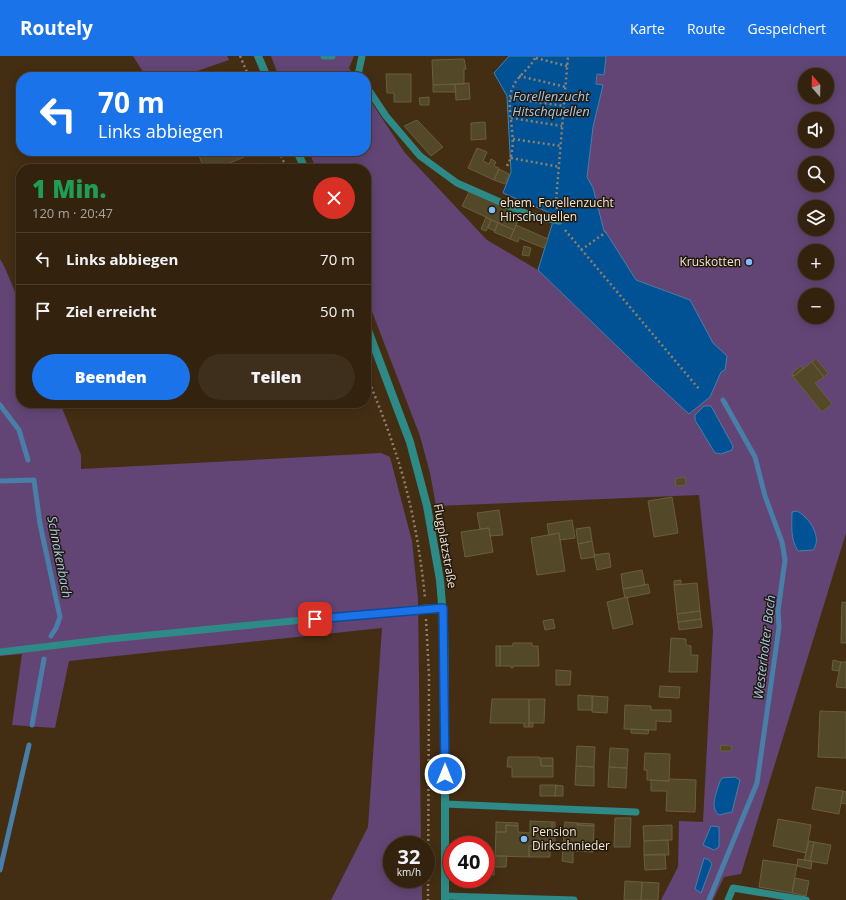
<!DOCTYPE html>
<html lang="de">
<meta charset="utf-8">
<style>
:root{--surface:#32220e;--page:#3d2f1c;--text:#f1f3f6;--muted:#a8a49e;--line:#4d3f2e;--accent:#1a73e8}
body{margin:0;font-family:"Open Sans",sans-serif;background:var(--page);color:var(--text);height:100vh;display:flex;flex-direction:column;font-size:15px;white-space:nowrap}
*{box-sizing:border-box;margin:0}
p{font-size:13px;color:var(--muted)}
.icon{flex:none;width:22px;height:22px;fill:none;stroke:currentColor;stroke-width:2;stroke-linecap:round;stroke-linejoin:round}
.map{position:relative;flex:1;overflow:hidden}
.panel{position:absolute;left:16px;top:108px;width:355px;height:244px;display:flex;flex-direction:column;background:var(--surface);border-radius:16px;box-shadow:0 2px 10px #0003,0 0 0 1px var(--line)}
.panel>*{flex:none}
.guide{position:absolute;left:16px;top:16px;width:355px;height:84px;border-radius:16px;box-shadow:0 2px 10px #0003,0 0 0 1px var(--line);background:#1a73e8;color:#fff;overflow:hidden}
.needle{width:26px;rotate:340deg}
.tools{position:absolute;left:798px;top:12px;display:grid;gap:8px}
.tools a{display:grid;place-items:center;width:36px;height:36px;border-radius:50%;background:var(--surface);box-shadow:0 2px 10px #0003,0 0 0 1px var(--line);font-size:20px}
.speed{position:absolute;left:383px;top:780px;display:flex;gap:8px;font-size:20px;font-weight:700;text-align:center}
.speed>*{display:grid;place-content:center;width:52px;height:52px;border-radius:50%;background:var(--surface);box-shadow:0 2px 10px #0003,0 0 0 1px var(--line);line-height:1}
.speed small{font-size:10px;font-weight:400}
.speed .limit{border:6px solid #d22;background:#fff;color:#111}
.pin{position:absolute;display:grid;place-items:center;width:34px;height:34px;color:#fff;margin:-17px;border-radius:8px;box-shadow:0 2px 6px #0006}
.me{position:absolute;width:44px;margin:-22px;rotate:0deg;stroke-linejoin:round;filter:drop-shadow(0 0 3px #0008)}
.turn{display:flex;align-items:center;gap:14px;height:84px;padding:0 16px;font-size:18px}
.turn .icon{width:52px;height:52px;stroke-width:2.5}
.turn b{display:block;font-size:28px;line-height:34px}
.round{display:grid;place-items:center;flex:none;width:42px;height:42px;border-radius:21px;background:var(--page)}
.headline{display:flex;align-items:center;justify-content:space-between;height:68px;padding:0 16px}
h1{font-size:24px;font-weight:800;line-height:30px;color:#1e9e55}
.primary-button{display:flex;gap:8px;margin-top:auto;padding:8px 16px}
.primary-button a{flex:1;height:46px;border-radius:24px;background:var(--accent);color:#fff;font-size:16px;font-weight:800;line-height:46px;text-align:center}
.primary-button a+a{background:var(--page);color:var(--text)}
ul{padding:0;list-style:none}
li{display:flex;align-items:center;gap:12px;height:52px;padding:0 16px;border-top:1px solid var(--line)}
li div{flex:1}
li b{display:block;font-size:15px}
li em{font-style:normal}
header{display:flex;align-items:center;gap:24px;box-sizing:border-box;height:56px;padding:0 20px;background:var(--accent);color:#fff}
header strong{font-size:19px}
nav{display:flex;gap:22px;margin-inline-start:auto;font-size:14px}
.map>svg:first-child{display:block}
.green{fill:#624574;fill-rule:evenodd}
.water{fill:#005295;stroke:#497ea8}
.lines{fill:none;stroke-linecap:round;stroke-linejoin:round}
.stream{stroke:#497ea8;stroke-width:5}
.building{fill:#534828;stroke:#695e3d}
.path{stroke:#92806b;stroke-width:2.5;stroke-dasharray:2 3;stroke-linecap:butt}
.service{stroke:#2e8a87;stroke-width:7}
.tertiary{stroke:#2e8a87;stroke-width:8}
.route-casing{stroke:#114b97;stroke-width:10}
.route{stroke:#1a73e8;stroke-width:7}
.poi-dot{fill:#83bcfb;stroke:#22190d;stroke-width:1.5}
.labels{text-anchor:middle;stroke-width:3;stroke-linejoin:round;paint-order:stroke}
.poi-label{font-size:12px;fill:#f2e5d6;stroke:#22190d;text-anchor:start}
.street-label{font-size:12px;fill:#f2e5d6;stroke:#22190d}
.water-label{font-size:13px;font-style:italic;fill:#a5c6eb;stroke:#22190d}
</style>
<header>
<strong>Routely</strong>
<nav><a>Karte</a><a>Route</a><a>Gespeichert</a></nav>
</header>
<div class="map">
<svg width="846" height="844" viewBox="0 0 846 844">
<rect width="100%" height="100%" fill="#432e13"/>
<path class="green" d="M 133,0 L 227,0 L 229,4 L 180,21 L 146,21 Z
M 271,0 L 354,0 L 349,12 L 355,21 L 279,21 Z
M 599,0 L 846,0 L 846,477 L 741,818 L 724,821 L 713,844 L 661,844 L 678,811 L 679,765 L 703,766 L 713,575 L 699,439 L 436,450 L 430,417 L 420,380 L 366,240 L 366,113 L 316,113 L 309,95 L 366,95 L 366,38 L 405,97 L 487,184 L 538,214 L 651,323 L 689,357 L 690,244 L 636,224 L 604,175 L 593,132 L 587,122 ZM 805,19 L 827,19 L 827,41 L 805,41 ZM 805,63 L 827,63 L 827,85 L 805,85 ZM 805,107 L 827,107 L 827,129 L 805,129 ZM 805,151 L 827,151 L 827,173 L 805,173 ZM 805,195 L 827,195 L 827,217 L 805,217 ZM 805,239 L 827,239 L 827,261 L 805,261 Z
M 0,203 L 5,212 L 21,250 L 21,347 L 60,347 L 81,399 L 81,413 L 381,397 L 390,401 L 412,485 L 418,543 L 421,789 L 392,789 L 392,823 L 422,823 L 422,844 L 331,844 L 368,771 L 382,572 L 69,605 L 55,672 L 12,669 L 22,598 L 0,600 Z"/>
<path class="water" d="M 509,0 L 606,0 L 604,19 L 597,18 L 596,28 L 603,29 L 593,71 L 587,121 L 593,132 L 604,175 L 607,178 L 636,224 L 690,244 L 713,287 L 727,300 L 725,314 L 721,316 L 710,341 L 689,358 L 651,323 L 538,214 L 555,159 L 503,137 L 511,116 L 507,40 L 494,17 Z
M 704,350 L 711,350 L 733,390 L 732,394 L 721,398 L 715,397 L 695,364 L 695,359 Z
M 797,455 C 809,461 823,482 813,494 L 798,495 C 790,482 792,471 792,456 Z
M 735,721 L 740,724 L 732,756 L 719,759 C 709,751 717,736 720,725 L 722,722 Z
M 711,770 L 719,771 L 719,791 L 714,794 L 703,789 Z
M 704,802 L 709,804 L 712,808 L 701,837 L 695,833 Z"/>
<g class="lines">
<path class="stream" d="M 0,349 L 19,374 L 28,404
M 0,425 L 34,424 L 40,468 L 60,561 L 56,572 L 51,580
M 32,669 L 44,603
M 0,814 L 29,689
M 709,844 L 757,727 L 779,571 L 778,555 L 785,504 L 782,486 L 765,440 L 755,401 L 723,344"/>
</g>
<path class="building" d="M 464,3 L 466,13 L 464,13 L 464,28 L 433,29 L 432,4 Z
M 386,18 L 411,18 L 411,46 L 394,46 L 394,37 L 387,37 Z
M 469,27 L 470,43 L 456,44 L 455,28 Z
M 455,28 L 456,36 L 433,36 L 433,29 Z
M 429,41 L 429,49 L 420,49 L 419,42 Z
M 417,64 L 443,91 L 431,100 L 404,70 Z
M 485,66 L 486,83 L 471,84 L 471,67 Z
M 477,92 L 487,96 L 483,105 L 489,108 L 491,103 L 496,106 L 494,110 L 499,112 L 494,124 L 468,112 Z
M 202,95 L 252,95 L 253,97 L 216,113 L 204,113 L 198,97 Z
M 258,107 L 260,113 L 251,113 L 249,110 Z
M 499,113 L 509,118 L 505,128 L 494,124 Z
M 470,134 L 521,158 L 514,174 L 462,150 Z
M 486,161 L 491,164 L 486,175 L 481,173 Z
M 491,164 L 498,167 L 495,175 L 488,172 Z
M 498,167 L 514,174 L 510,183 L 494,176 Z
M 516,169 L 548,183 L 544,192 L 519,182 L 518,186 L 510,183 Z
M 524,190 L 531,192 L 529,200 L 522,199 Z
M 816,303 L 828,317 L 824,321 L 812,306 Z
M 812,306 L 824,321 L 815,327 L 832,348 L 822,356 L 791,318 L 794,320 Z
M 801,310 L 803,312 L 794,320 L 792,317 Z
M 685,421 L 686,429 L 676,430 L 675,423 Z
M 672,441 L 678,477 L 654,481 L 648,445 Z
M 499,454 L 503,479 L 490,480 L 489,472 L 480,473 L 477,457 Z
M 572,464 L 575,482 L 560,484 L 559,477 L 549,479 L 547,468 Z
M 590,471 L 592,485 L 578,488 L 576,473 Z
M 489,472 L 493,496 L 465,501 L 461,476 Z
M 559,477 L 565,515 L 537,519 L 531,482 Z
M 592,485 L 595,501 L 581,503 L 578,488 Z
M 609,497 L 611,511 L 597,514 L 594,499 Z
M 642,514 L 645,529 L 623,533 L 621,518 Z
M 681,524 L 681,528 L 674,529 L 674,525 Z
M 697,527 L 700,555 L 677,558 L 674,529 Z
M 648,528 L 650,537 L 625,542 L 623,533 Z
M 627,541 L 633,568 L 613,573 L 607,546 Z
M 842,546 L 846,547 L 846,587 L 841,587 Z
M 700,555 L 701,563 L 678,566 L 677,558 Z
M 553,563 L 555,572 L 545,574 L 543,565 Z
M 701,563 L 702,571 L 679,574 L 678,566 Z
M 671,582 L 686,583 L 686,589 L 691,590 L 691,599 L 698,599 L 697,616 L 669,616 Z
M 513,587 L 532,587 L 532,590 L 538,590 L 539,610 L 513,610 L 513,612 L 511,612 L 511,610 L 500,610 L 500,590 L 513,590 Z
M 496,590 L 500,590 L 500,610 L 496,610 Z
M 833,604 L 841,606 L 839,615 L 832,614 Z
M 841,606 L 846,606 L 846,632 L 836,631 Z
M 556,614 L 571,615 L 570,629 L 556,629 Z
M 660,630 L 680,631 L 679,642 L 659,641 Z
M 578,639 L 593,640 L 592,654 L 578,654 Z
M 592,640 L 608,641 L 607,657 L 592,656 Z
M 492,643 L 529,643 L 529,671 L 524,671 L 524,667 L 490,667 Z
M 529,643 L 545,643 L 544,667 L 529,667 Z
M 625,649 L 651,650 L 651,654 L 671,654 L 671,666 L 656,665 L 656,674 L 624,673 Z
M 820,655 L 846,656 L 846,702 L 818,701 Z
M 529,667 L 533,667 L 533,671 L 529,671 Z
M 631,673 L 649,674 L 648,678 L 631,677 Z
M 721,689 L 732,690 L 731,695 L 720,695 Z
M 577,690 L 595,691 L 594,711 L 576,710 Z
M 610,692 L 628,693 L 627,712 L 609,711 Z
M 645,697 L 670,698 L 669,725 L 647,724 L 647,714 L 644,714 Z
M 508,701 L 540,701 L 541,710 L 553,710 L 553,721 L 512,721 L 512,711 L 507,711 Z
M 541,702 L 553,702 L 553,710 L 541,710 Z
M 576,710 L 594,711 L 594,730 L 575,729 Z
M 609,711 L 627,712 L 626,732 L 608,731 Z
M 669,723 L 696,724 L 695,756 L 666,755 L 667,735 L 651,735 L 651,724 L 669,725 Z
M 540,729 L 556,729 L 555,740 L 540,740 Z
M 556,729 L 563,730 L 563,740 L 555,740 Z
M 816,731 L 843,735 L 839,758 L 812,753 Z
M 843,735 L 846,736 L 846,748 L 841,747 Z
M 615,762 L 631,762 L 630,791 L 614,791 Z
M 778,763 L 811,769 L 806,797 L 773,790 Z
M 530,765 L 552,766 L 552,790 L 529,790 L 529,801 L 495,800 L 496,776 L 506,776 L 506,769 L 518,770 L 518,776 L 530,777 Z
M 496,766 L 518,767 L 518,770 L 506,769 L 506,776 L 496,776 Z
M 552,766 L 555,766 L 555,790 L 552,790 Z
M 565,766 L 577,767 L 577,769 L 594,770 L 593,796 L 573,795 L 573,807 L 562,805 Z
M 577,767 L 594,768 L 594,770 L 577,769 Z
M 672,769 L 672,784 L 644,785 L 643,770 Z
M 668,784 L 669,799 L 644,799 L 644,785 Z
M 809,785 L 814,786 L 810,805 L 804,804 Z
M 814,786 L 831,789 L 827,808 L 810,805 Z
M 529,790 L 550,790 L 550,801 L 529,801 Z
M 665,798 L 666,813 L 645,814 L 644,799 Z
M 495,800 L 507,800 L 506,811 L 495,811 Z
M 798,803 L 812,805 L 811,813 L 797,810 Z
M 763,804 L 797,809 L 792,837 L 759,831 Z
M 486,805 L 495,805 L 494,819 L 486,819 Z
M 795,822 L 809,825 L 806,840 L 792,837 Z
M 625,825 L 642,826 L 641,844 L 624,844 Z
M 642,826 L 659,827 L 658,844 L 641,844 Z"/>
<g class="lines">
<path class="path" d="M 240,0 L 249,21
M 536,2 L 567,10
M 519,20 L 566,31
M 510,42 L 564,50
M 511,62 L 562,70
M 513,83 L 561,90
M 279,95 L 287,113
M 511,102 L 560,111
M 507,110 C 519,88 508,65 510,42 C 512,21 529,16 536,0
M 557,153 L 556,145 L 568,0
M 565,174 L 699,333
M 581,194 L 606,176
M 366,317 C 375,341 385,364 393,389 C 410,437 420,491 425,542
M 426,563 L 429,619 L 428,844"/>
<path class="service" d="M 324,0 L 332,0
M 360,21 L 358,19 L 362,0
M 366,30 L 386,60 L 420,100 L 457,127 L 532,160 L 559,165
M 0,596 L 109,583 L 426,552 L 443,552
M 445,748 L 636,756
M 445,840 L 574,844
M 728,844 L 733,832 L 806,844"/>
<path class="tertiary" d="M 258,0 L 267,21
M 297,95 L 305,113
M 366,269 L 410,386 L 427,450 L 440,524 L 444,572 L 445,630 L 445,844"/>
</g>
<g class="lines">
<g class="route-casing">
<path id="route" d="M 315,563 L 443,552 L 445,718"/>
</g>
<use href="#route" class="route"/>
</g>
<g class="poi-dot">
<circle cx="492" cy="154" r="4"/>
<circle cx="749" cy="206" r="4"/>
<circle cx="524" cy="783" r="4"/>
</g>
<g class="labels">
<g class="poi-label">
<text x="500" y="151">ehem. Forellenzucht<tspan x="500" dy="14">Hirschquellen</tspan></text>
<text x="741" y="210" text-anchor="end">Kruskotten</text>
<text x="532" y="780">Pension<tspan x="532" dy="14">Dirkschnieder</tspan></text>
</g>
<g class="street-label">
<text transform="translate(445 490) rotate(80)" y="4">Flugplatzstraße</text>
</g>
<g class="water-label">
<text x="551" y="45">Forellenzucht<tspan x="551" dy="15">Hitschquellen</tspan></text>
<text transform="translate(60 501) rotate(79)" y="5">Schnakenbach</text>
<text transform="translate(764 591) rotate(-83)" y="5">Westerholter Bach</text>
</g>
</g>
</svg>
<div class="tools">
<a><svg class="needle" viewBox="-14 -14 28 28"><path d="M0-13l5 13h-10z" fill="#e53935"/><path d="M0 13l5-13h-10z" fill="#a8a49e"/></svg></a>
<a><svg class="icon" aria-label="sound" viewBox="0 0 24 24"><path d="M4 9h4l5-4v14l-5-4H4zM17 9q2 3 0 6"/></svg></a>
<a><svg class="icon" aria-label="search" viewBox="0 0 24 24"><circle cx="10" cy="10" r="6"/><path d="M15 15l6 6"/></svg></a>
<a><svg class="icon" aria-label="layers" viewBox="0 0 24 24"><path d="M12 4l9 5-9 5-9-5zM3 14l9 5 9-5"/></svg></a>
<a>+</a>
<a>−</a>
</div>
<div class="speed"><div>32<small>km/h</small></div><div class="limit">40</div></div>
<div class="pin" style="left:315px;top:563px;background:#d93025"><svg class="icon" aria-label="arrive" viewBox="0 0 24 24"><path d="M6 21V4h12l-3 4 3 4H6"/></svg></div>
<svg class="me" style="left:445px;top:718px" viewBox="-20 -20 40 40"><circle r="17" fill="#1a73e8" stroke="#fff" stroke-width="3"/><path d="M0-11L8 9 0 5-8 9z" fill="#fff"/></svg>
<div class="guide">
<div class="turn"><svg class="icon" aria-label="left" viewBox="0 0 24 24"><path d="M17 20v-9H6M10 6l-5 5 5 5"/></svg><div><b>70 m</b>Links abbiegen</div></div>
</div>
<section class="panel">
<div class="headline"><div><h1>1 Min.</h1><p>120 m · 20:47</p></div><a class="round" style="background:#d93025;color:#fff"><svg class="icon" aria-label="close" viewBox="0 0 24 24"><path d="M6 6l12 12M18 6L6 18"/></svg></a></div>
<ul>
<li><svg class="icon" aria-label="left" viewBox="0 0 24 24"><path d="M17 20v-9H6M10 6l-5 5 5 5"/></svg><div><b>Links abbiegen</b></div><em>70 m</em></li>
<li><svg class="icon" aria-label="arrive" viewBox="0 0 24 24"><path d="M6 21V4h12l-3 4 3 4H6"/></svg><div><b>Ziel erreicht</b></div><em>50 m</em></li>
</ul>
<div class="primary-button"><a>Beenden</a><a>Teilen</a></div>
</section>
</div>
